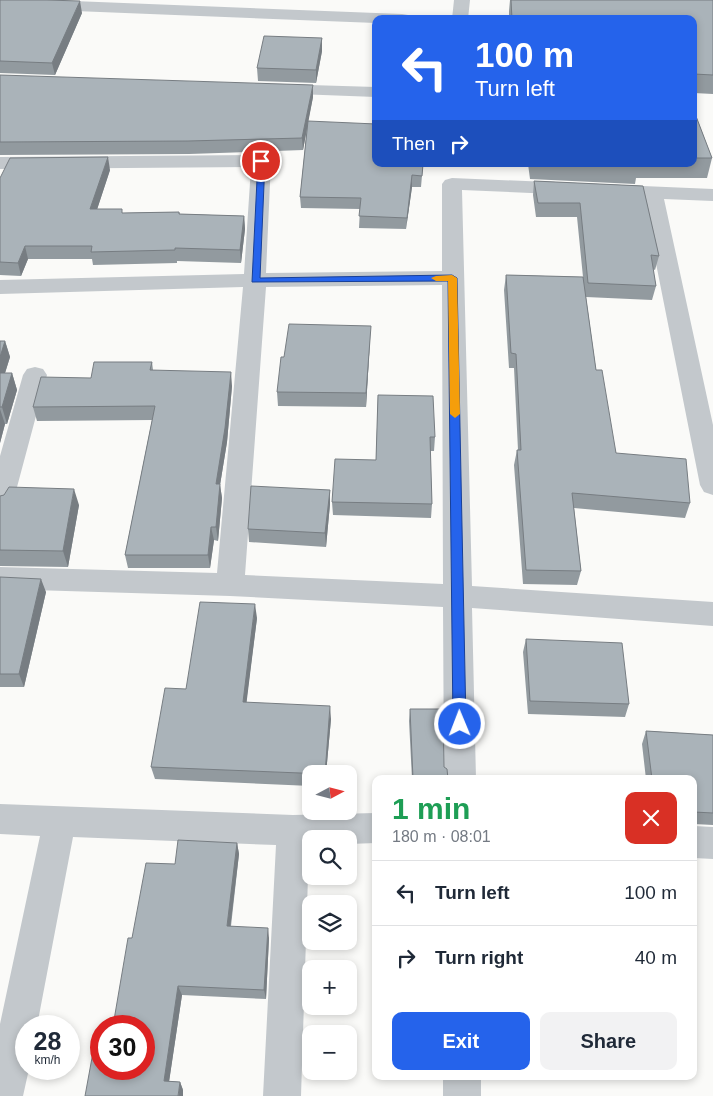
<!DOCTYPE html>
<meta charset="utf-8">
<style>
:root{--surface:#fff;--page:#f2f2f3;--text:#1f2937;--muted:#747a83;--line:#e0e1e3;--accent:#2563eb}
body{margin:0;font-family:Helvetica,sans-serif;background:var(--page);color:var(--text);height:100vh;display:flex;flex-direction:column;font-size:19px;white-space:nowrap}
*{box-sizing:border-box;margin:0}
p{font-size:16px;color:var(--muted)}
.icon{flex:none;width:28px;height:28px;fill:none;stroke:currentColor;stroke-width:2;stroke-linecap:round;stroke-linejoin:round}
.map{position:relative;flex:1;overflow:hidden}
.sheet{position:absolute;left:372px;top:775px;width:325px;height:305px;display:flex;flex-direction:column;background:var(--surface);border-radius:10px;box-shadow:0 2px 8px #0003}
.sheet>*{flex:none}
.guide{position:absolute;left:372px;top:15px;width:325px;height:152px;border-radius:10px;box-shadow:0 2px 8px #0003;background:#2563eb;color:#fff;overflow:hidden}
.needle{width:32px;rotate:83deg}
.tools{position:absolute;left:302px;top:765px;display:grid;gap:10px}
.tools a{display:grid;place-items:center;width:55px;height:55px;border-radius:10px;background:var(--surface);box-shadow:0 2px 8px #0003;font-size:25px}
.speed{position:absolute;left:15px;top:1015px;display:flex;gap:10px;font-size:25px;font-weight:700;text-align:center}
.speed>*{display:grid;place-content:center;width:65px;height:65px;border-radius:50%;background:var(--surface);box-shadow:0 2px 8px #0003;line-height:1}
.speed small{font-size:12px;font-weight:400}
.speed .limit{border:8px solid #d22;background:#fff;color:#111}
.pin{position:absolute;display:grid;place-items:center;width:42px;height:42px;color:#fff;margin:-21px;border:2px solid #fff;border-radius:50%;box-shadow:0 1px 5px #0007}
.me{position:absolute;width:55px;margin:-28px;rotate:359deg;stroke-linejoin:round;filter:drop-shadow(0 0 4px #0008)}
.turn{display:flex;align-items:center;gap:18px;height:105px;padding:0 20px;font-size:22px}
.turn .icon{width:65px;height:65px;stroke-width:2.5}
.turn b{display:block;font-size:35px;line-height:42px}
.then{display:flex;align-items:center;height:48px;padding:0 20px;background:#0003;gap:10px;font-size:19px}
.round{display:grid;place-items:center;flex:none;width:52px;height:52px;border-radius:10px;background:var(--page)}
.overview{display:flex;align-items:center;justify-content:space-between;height:85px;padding:0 20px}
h1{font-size:30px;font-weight:600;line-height:38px;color:#1e9e55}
.button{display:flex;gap:10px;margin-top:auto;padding:10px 20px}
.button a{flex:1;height:58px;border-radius:10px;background:var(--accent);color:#fff;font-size:20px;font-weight:600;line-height:58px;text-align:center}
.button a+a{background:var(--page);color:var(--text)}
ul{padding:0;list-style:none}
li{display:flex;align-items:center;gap:15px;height:65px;padding:0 20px;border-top:1px solid var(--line)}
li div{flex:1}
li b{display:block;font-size:19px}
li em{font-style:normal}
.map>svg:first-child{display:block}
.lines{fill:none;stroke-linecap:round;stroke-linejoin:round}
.minor{fill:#c3c8cc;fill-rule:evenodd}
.wall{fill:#929a9f}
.shaded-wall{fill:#777d82}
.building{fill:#aab3b9;stroke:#777d82}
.route{fill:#2563eb;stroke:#184099}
.slow{fill:#f59e0b}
</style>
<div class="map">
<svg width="713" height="1096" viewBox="0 0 713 1096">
<rect width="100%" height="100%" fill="#fafaf8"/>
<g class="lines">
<path class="minor" d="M 0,0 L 48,0 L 402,14 L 408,15 L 410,19 L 376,19 L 376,23 L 0,8 Z
M 454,0 L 470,0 L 468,19 L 452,19 Z
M 276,84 L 376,87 L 376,97 L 270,93 L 267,89 L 270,85 Z
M 261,155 L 268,157 L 271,161 L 266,273 L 442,271 L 442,184 L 445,180 L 452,178 L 713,189 L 713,201 L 664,199 L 713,425 L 713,495 L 704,492 L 700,485 L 643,198 L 462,190 L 472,586 L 713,602 L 713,626 L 472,608 L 476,779 L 444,779 L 443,607 L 230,596 L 0,589 L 0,567 L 217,573 L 243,287 L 0,294 L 0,280 L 244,274 L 251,167 L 0,169 L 0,157 ZM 442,285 L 443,584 L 245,575 L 266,287 Z
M 35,367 L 43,369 L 47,375 L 13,502 L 9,509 L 0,512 L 0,456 L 23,375 L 27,369 Z
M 0,804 L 293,815 L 376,813 L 376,843 L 349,844 L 349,839 L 311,839 L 311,845 L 309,845 L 301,1096 L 263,1096 L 276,845 L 73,837 L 37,1026 L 26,1026 L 26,1069 L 29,1069 L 23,1096 L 0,1096 L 0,1024 L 40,836 L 0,834 Z
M 694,826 L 713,827 L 713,859 L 694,858 Z
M 443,1076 L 481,1076 L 481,1096 L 443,1096 Z"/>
</g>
<path class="wall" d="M 0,0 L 82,13 L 55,75 L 0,73 Z
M 510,0 L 713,0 L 713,94 L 694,93 L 694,19 L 509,19 L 509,11 Z
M 322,38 L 322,51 L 316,83 L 258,81 L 257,68 Z
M 0,75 L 313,97 L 308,121 L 423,164 L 421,187 L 412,187 L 406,229 L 359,228 L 360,209 L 301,208 L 300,197 L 307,128 L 303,150 L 189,154 L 0,155 Z
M 694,111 L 712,158 L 707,178 L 636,178 L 635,184 L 530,179 L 528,164 L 694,164 Z
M 110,170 L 97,209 L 123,213 L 179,212 L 180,214 L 244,216 L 245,229 L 241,263 L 177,261 L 177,263 L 93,265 L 92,259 L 28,259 L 21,276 L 0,275 L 0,178 Z
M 534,181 L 643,186 L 659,256 L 655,270 L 653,269 L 656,286 L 652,300 L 586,297 L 596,370 L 616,453 L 690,503 L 685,518 L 574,508 L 581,571 L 577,585 L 523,584 L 514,465 L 517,450 L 518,450 L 514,368 L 509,368 L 504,290 L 506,275 L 583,277 L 577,217 L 536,217 L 533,195 Z
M 370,340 L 366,407 L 278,406 L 277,392 L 284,357 Z
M 0,341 L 5,341 L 10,357 L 5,373 L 12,373 L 17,390 L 7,424 L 5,424 L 0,443 Z
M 152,362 L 153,370 L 232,386 L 227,442 L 220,485 L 222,498 L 218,541 L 214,540 L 210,568 L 128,568 L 125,555 L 152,420 L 37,421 L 33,407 L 91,378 Z
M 378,395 L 435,437 L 434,451 L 430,451 L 432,504 L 431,518 L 333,515 L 332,502 L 376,460 Z
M 330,490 L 330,504 L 326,547 L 249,542 L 248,529 Z
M 0,496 L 79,505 L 68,567 L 0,566 Z
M 0,577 L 46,592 L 24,687 L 0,687 Z
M 257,618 L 246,703 L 331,719 L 326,774 L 311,774 L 311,786 L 155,779 L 151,767 L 186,689 Z
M 526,639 L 629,704 L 625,717 L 528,714 L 523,652 Z
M 410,709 L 444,767 L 448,779 L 412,779 L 409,721 Z
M 646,731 L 713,735 L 713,825 L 694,824 L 694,779 L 646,779 L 642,744 Z
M 237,843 L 239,854 L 231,926 L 269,938 L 266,999 L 182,995 L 169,1081 L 180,1082 L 183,1090 L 144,1069 L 132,938 L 175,864 Z"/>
<path class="shaded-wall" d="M 80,1 L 82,13 L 55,75 L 52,63 Z
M 322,38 L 322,51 L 316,83 L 316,70 Z
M 313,85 L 313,97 L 303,150 L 302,138 Z
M 108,157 L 110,170 L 93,222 L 90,209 Z
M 412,175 L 412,187 L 406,229 L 407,218 Z
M 244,216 L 245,229 L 241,263 L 240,250 Z
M 25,246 L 28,259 L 21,276 L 18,263 Z
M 371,326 L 370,340 L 366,407 L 366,393 Z
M 5,341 L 10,357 L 0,389 L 0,357 Z
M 231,372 L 232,386 L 227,442 L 220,485 L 222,498 L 218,541 L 216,527 L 216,484 Z
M 12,373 L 17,390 L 7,424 L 2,407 Z
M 0,409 L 5,424 L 0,443 Z
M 74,489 L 79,505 L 68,567 L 63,551 Z
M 330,490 L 330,504 L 326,547 L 325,533 Z
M 211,527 L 214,540 L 210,568 L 208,555 Z
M 41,579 L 46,592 L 24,687 L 19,674 Z
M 255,604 L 257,618 L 245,715 L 243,702 Z
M 330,706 L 331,719 L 326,774 L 325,774 Z
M 237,843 L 239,854 L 229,937 L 227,926 Z
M 268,928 L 269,938 L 266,999 L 264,990 Z
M 178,986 L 182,995 L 168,1089 L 164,1081 Z
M 180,1082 L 183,1090 L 183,1096 L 178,1096 Z"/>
<path class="building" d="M 0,0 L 46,0 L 80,1 L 52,63 L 0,61 Z
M 511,0 L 713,0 L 713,75 L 694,74 L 694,19 L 512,19 Z
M 264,36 L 322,38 L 316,70 L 257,68 Z
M 0,75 L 313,85 L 302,138 L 188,141 L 0,142 Z
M 694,111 L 712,158 L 694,158 Z
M 308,121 L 376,124 L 376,164 L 423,164 L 422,176 L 412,175 L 407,218 L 359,216 L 361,198 L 300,197 Z
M 108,157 L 90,209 L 122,209 L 122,213 L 179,212 L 179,214 L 244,216 L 240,250 L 175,248 L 175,250 L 91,252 L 92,246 L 25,246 L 18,263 L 0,262 L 0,178 L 10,158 Z
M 534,181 L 643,186 L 659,256 L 651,255 L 656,286 L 588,283 L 580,203 L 538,203 Z
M 506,275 L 583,277 L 596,370 L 602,370 L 616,453 L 686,459 L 690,503 L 572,493 L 581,571 L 526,570 L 517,450 L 521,450 L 516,354 L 511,353 Z
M 289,324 L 371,326 L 366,393 L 277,392 L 281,357 L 284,357 Z
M 0,341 L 5,341 L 0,357 Z
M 94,362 L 152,362 L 150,370 L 231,372 L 225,428 L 216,484 L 220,484 L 216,527 L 211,527 L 208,555 L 125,555 L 155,406 L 33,407 L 41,377 L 91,378 Z
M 0,373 L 12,373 L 2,407 L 0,407 Z
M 378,395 L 433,396 L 435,437 L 430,437 L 432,504 L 332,502 L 335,459 L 376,460 Z
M 251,486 L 330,490 L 325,533 L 248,529 Z
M 9,487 L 74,489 L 63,551 L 0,550 L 0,496 L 4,495 Z
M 0,577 L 41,579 L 19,674 L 0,674 Z
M 200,602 L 255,604 L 243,702 L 330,706 L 325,774 L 151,767 L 165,688 L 186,689 Z
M 526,639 L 622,643 L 629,704 L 530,701 Z
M 410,709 L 443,709 L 444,767 L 447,769 L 448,779 L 413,779 Z
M 646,731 L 713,735 L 713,813 L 694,812 L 694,779 L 652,779 Z
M 178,840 L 237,843 L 227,926 L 268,928 L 264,990 L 178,986 L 164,1081 L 180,1082 L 178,1096 L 85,1096 L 96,1036 L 101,1036 L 101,1069 L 144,1069 L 144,1026 L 113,1026 L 128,938 L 132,938 L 146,863 L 175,864 Z"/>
<path class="route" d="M 258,159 L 265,161 L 260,278 L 452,275 L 457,278 L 466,724 L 464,728 L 460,730 L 455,728 L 453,724 L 448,281 L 252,282 Z"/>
<path class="slow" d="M 452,275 L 457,278 L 460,414 L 455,418 L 450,414 L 448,281 L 436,281 L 431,278 L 436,276 Z"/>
</svg>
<div class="tools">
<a><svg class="needle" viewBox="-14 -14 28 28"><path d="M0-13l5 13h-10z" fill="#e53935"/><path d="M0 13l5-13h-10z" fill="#747a83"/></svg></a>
<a><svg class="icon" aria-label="search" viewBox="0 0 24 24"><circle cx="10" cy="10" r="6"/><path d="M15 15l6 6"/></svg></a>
<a><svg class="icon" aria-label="layers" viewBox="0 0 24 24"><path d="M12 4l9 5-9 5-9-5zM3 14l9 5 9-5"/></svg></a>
<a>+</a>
<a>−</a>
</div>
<div class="speed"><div>28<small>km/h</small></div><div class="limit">30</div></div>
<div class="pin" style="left:261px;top:161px;background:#d93025"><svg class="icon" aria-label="arrive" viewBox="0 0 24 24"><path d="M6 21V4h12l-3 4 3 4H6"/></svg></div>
<svg class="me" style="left:460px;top:724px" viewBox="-20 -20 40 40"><circle r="17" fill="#2563eb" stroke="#fff" stroke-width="3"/><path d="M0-11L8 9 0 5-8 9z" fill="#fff"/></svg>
<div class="guide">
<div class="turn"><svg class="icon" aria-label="left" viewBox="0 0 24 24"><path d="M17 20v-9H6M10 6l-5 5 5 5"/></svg><div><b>100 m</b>Turn left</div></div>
<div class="then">Then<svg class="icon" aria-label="right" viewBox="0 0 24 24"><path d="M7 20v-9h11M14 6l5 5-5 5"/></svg></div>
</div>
<section class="sheet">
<div class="overview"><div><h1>1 min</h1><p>180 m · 08:01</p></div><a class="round" style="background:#d93025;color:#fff"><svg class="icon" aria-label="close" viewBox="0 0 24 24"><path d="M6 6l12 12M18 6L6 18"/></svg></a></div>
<ul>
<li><svg class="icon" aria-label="left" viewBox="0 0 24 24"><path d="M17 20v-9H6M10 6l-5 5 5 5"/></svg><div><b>Turn left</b></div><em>100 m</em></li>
<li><svg class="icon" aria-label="right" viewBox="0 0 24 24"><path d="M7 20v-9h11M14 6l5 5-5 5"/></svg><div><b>Turn right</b></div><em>40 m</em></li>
</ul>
<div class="button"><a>Exit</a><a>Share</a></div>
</section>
</div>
